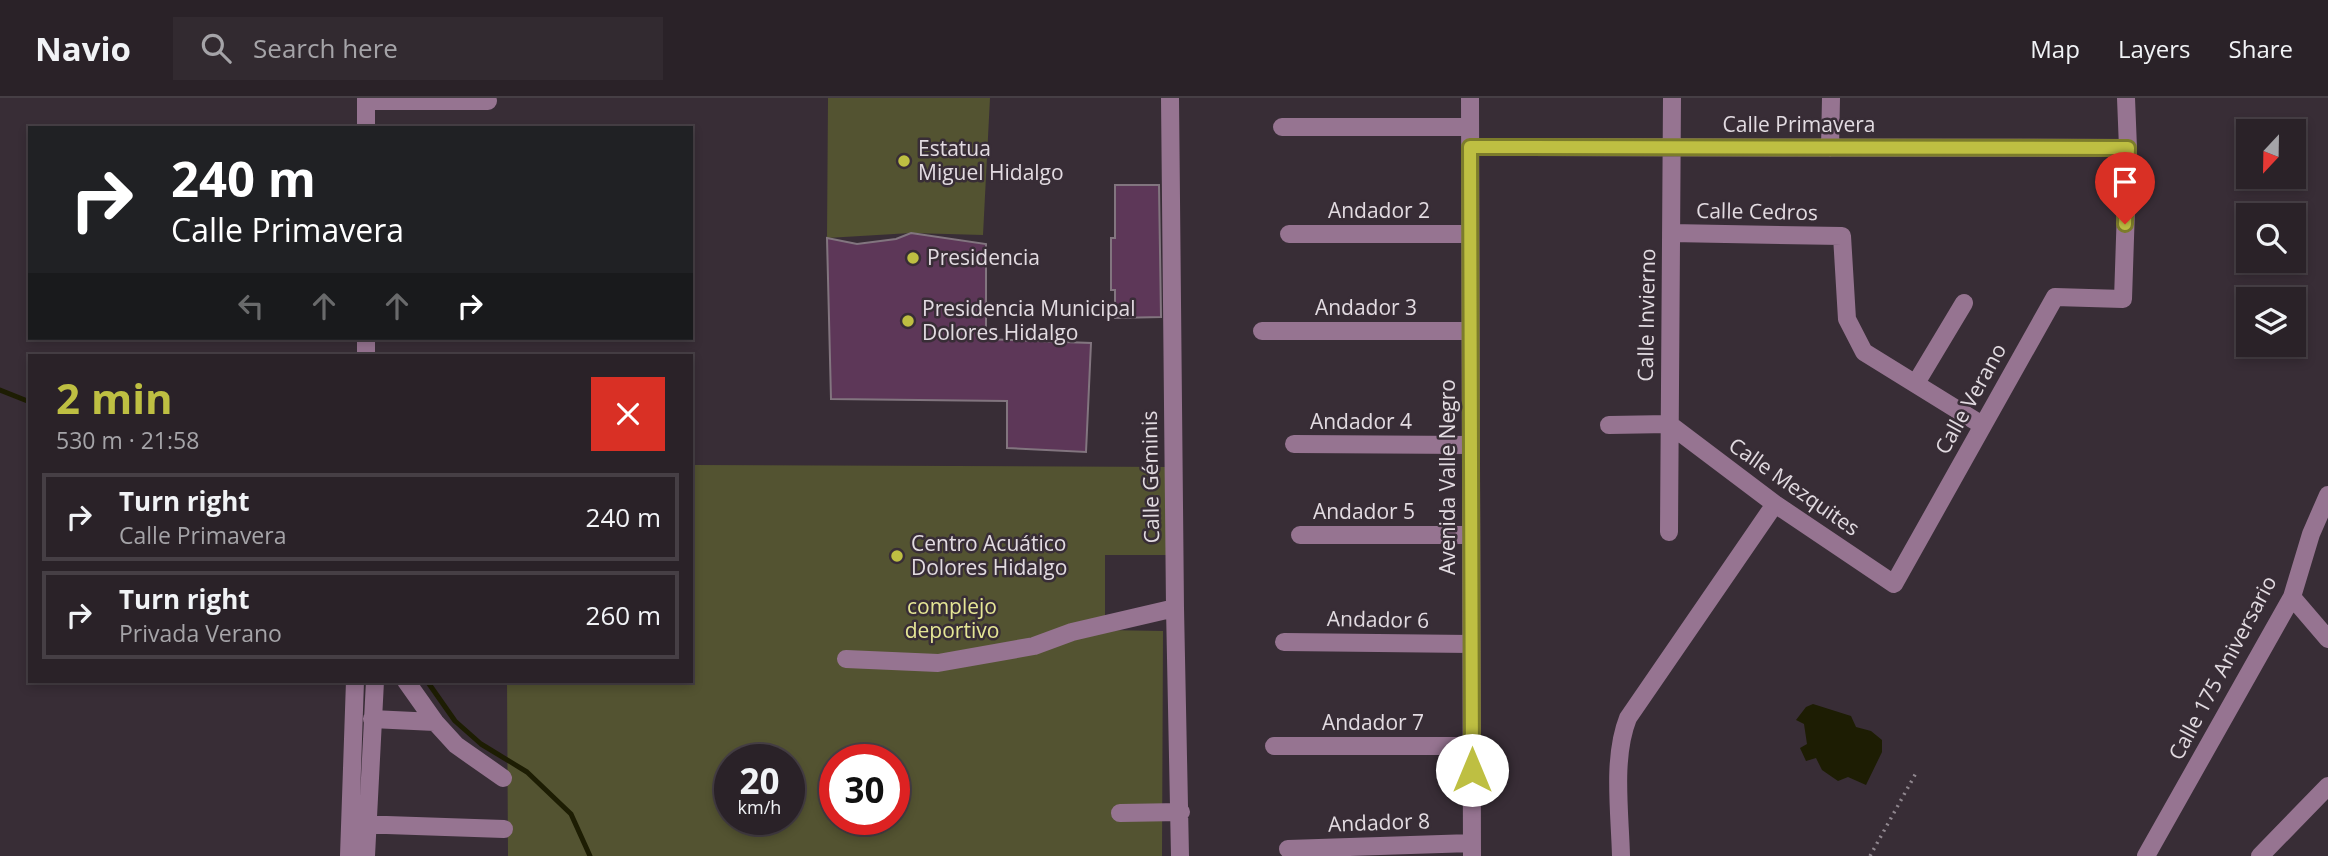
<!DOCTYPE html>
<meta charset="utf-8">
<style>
:root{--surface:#2a2228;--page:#322a30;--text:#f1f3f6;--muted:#a5a4a8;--line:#463f45;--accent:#bebf42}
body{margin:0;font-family:"Open Sans",sans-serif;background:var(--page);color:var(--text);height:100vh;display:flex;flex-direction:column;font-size:26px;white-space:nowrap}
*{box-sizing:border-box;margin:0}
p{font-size:23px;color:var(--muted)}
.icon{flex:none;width:38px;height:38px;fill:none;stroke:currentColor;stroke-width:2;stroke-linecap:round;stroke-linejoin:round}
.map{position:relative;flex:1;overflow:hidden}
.side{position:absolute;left:28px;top:256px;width:665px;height:329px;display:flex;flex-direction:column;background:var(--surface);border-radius:0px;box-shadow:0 4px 10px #0003,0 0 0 2px var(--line)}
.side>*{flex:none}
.guide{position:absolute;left:28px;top:28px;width:665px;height:214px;border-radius:0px;box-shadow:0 4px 10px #0003,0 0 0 2px var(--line);background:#202124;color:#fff;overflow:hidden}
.needle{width:46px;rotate:202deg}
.buttons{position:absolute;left:2236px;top:21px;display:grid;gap:14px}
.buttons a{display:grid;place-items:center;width:70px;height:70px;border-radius:0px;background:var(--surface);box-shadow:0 4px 10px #0003,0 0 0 2px var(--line);font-size:35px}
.speed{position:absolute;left:714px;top:646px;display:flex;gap:14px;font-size:35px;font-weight:700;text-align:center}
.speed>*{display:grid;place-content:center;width:91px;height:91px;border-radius:50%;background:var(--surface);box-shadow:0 4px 10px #0003,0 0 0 2px var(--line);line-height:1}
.speed small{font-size:18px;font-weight:400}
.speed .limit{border:10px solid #d22;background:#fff;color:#111}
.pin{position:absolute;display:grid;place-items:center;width:60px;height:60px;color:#fff;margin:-72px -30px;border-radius:50% 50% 50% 0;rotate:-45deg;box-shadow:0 0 7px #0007}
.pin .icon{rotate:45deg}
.me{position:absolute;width:77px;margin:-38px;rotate:0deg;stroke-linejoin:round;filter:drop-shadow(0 0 5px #0008)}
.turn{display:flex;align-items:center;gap:24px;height:147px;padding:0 28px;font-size:32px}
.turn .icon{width:91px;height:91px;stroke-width:2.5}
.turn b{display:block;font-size:49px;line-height:60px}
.lanes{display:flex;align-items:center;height:66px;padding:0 28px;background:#0003;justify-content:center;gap:35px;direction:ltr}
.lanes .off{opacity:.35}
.round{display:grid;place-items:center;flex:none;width:74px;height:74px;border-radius:0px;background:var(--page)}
.headline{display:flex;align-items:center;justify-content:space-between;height:119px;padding:0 28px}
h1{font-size:42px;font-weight:700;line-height:52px;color:var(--accent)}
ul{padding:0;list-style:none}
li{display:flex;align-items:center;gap:21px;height:88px;margin:0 14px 10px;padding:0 14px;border:4px solid var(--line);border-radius:0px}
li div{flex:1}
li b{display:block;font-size:26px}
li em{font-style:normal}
header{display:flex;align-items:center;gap:42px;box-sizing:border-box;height:98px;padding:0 35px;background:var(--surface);border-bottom:2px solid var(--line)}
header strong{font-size:33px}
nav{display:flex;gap:38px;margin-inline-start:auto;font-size:24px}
.search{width:490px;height:63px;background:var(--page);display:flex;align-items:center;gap:18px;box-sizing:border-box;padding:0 24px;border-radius:0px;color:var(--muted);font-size:26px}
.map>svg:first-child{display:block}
.green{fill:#535331;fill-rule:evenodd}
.water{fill:#1d1d03}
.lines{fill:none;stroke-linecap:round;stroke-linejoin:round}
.stream{stroke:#1d1d03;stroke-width:5}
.building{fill:#5d3758;stroke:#82757f;stroke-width:2}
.path{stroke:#90878f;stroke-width:3.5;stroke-dasharray:2 5;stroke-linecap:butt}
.minor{stroke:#967491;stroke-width:18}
.route-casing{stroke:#7c7c2b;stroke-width:18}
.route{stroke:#bebf42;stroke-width:12}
.poi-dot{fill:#bebf42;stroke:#382d36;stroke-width:2.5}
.labels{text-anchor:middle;stroke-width:5;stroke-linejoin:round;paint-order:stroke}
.street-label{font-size:21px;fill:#e2dbe1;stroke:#382d36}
.poi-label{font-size:21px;fill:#e2dbe1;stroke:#382d36;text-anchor:start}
.park-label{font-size:21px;fill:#e5e695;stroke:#382d36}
</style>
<header>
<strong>Navio</strong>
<div class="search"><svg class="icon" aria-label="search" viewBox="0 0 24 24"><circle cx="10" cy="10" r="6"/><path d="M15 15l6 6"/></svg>Search here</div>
<nav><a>Map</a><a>Layers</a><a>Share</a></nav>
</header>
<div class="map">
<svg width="2328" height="758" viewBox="0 0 2328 758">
<rect width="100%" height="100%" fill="#382d36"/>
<path class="green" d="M 828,0 L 990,0 L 983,137 L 911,135 L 827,140 Z
M 691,367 L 1169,369 L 1169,457 L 1105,457 L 1105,532 L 1163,533 L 1162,758 L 508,758 L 507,583 L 691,583 ZM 730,662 L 789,662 L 789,721 L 730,721 ZM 835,662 L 894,662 L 894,721 L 835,721 Z"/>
<path class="water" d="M 1813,606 L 1851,618 L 1856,629 L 1871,633 L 1882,642 L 1882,654 L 1866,687 L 1848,679 L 1838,683 L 1822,672 L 1816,660 L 1806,663 L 1800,650 L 1807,646 L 1804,626 L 1796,622 L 1806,609 Z"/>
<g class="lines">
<path class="stream" d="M 0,292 L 30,304
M 427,583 L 455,623 L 481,646 L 527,674 L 571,716 L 590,758"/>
</g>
<path class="building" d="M 1115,87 L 1159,87 L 1161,219 L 1115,220 L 1115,192 L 1111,192 L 1111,140 L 1115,140 Z
M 911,135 L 986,146 L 986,241 L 1091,245 L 1086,354 L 1007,350 L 1007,303 L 831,301 L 827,140 L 857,146 L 896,141 Z"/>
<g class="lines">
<path class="path" d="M 1870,758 L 1916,675"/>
<path class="minor" d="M 366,0 L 366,30
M 1170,0 L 1175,510 L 1180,758
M 1470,0 L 1472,758
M 366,3 L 488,3
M 1282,29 L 1470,29
M 1470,49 L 2128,50
M 1830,50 L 1831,0
M 1671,135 L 1842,138 L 1847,221 L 1864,254 L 1982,327
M 1289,136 L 1470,136
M 1262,233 L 1470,233
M 366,240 L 366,257
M 1916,285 L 1964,205
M 1609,327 L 1669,326 L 1775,406 L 1894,486 L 2055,199 L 2123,201 L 2128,50 L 2126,0
M 1294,346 L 1471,347
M 1669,434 L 1672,0
M 1300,437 L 1471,437
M 2292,499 L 2328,541
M 1284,544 L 1471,546
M 846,561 L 938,565 L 1034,548 L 1072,534 L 1175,510
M 406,583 L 435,624 L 456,647 L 503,680
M 372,621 L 435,624
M 1274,648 L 1472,648
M 1120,715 L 1181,714
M 357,726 L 504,731
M 1288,751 L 1472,745
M 349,758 L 355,583
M 366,758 L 375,583
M 1621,758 C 1620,715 1612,660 1628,620 L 1775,406
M 2146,758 L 2292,499 L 2311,436 L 2328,397
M 2260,758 L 2328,688"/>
</g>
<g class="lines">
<g class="route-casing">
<path id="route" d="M 1472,672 L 1470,49 L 2128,50 L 2125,126"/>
</g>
<use href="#route" class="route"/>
</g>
<g class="poi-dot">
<circle cx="904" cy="63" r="7"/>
<circle cx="913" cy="160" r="7"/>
<circle cx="908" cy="223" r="7"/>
<circle cx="897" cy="458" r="7"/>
</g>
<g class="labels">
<g class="street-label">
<text x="1799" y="34">Calle Primavera</text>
<text x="1379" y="120">Andador 2</text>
<text transform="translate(1757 114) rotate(1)" y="7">Calle Cedros</text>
<text x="1366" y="217">Andador 3</text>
<text transform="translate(1647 217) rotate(-89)" y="7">Calle Invierno</text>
<text transform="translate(1971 301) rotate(-61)" y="7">Calle Verano</text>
<text x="1361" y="331">Andador 4</text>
<text transform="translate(1151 379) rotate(-91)" y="7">Calle Géminis</text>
<text transform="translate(1448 379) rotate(-90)" y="7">Avenida Valle Negro</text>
<text transform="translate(1794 389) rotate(35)" y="7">Calle Mezquites</text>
<text x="1364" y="421">Andador 5</text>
<text transform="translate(1378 522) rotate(1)" y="7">Andador 6</text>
<text transform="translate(2223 570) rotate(-62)" y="7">Calle 175 Aniversario</text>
<text x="1373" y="632">Andador 7</text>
<text transform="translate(1379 725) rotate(-2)" y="7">Andador 8</text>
</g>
<g class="poi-label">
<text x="918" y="58">Estatua<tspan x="918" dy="24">Miguel Hidalgo</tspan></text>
<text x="927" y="167">Presidencia</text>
<text x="922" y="218">Presidencia Municipal<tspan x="922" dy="24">Dolores Hidalgo</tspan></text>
<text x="911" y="453">Centro Acuático<tspan x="911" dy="24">Dolores Hidalgo</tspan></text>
</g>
<g class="park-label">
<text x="952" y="516">complejo<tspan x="952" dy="24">deportivo</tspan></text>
</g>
</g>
</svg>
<div class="buttons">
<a><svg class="needle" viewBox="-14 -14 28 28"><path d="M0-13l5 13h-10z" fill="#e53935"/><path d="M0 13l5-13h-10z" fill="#a5a4a8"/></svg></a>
<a><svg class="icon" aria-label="search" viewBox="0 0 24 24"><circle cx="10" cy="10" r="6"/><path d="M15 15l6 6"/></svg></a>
<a><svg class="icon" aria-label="layers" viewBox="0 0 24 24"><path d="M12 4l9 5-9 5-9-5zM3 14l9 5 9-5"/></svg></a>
</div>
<div class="speed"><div>20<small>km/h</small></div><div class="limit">30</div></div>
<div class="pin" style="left:2125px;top:126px;background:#d93025"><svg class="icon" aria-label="arrive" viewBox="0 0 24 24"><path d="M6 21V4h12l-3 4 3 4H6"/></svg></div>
<svg class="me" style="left:1472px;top:672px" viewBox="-20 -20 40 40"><circle r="19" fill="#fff"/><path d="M0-13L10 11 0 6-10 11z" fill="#bebf42"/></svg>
<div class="guide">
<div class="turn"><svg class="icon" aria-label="right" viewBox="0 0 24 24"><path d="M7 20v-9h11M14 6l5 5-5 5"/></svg><div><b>240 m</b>Calle Primavera</div></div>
<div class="lanes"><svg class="icon off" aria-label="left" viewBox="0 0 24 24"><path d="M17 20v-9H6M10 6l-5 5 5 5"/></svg><svg class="icon off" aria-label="ahead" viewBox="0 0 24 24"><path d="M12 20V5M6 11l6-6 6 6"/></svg><svg class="icon off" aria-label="ahead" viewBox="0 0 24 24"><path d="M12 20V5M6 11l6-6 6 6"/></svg><svg class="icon" aria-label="right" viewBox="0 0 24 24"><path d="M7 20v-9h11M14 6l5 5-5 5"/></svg></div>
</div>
<section class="side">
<div class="headline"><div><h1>2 min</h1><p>530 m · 21:58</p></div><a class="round" style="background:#d93025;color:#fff"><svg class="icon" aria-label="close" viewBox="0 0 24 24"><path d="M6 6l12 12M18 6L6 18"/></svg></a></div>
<ul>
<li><svg class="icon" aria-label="right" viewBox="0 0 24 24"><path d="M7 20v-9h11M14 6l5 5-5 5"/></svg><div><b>Turn right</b><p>Calle Primavera</p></div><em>240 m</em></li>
<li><svg class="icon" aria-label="right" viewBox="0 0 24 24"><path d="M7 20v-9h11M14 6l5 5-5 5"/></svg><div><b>Turn right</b><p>Privada Verano</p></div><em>260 m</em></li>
</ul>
</section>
</div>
